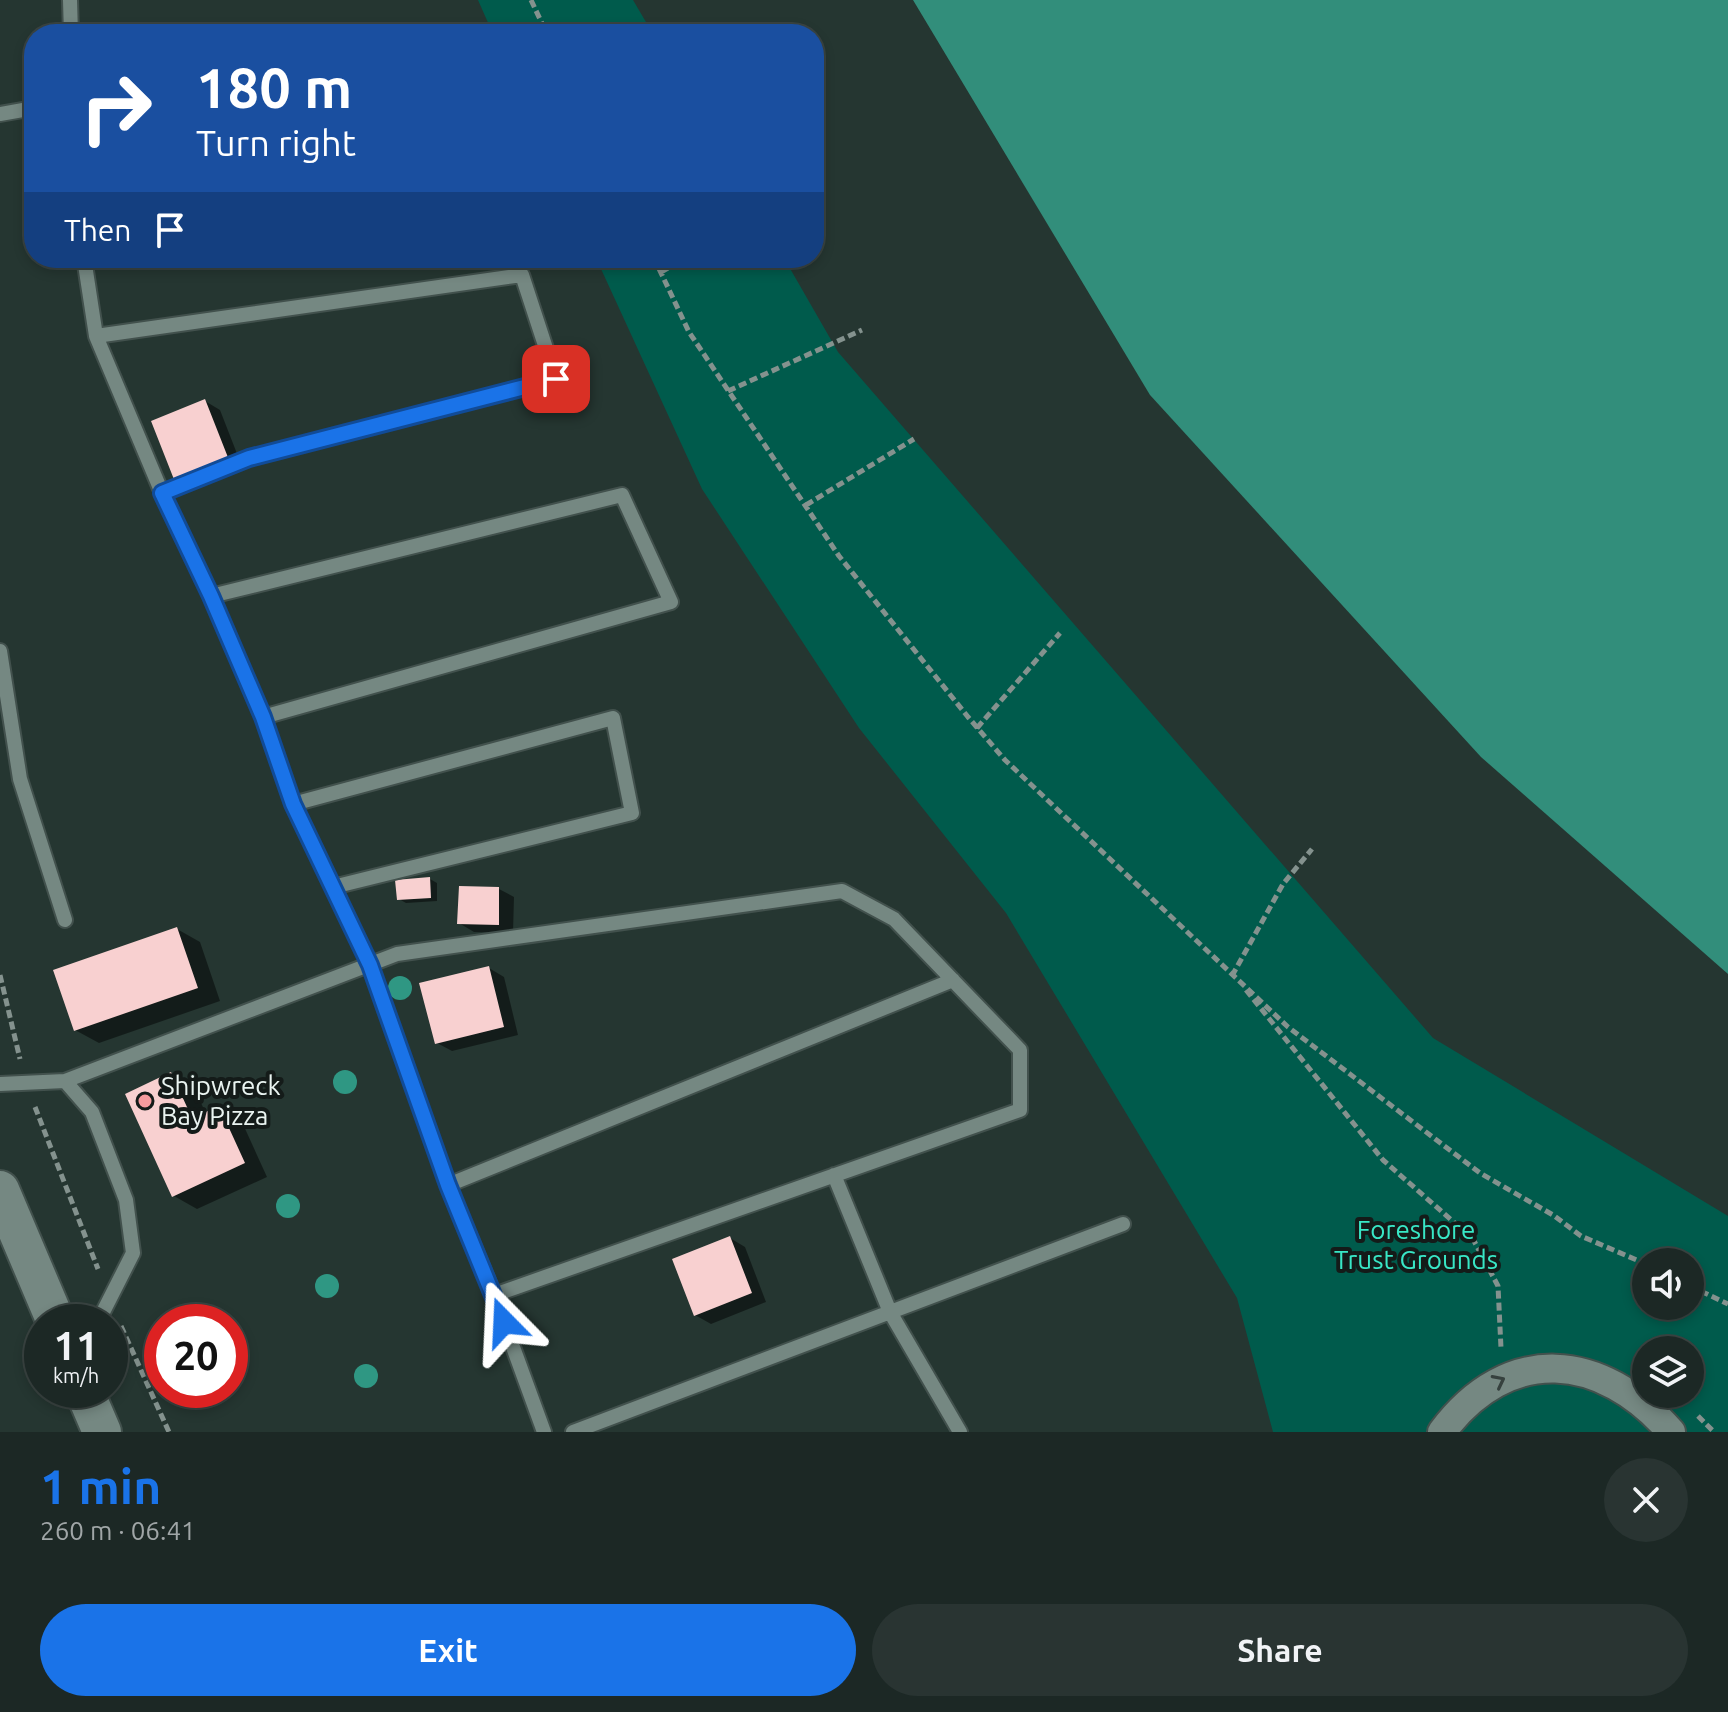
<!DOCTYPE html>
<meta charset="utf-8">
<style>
:root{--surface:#1c2825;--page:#293432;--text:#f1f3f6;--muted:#a0a6a7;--line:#3a4442;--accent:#1a73e8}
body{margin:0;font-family:Ubuntu,sans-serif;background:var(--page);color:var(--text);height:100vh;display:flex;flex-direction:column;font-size:30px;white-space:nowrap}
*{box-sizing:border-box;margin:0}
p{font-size:26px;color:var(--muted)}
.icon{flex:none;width:44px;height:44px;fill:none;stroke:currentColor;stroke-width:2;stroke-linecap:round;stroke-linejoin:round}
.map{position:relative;height:1432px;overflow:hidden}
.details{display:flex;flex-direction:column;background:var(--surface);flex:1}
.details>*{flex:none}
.guide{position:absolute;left:24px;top:24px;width:800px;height:244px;border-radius:32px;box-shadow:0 4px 12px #0003,0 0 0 2px var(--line);background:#1a4fa0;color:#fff;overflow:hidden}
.fabs{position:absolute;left:1632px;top:1248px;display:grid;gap:16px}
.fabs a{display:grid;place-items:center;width:72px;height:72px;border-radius:50%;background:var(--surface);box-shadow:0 4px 12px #0003,0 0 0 2px var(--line);font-size:40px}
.speed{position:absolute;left:24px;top:1304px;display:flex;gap:16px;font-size:40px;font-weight:700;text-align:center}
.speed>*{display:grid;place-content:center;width:104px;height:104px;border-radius:50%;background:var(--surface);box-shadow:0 4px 12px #0003,0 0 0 2px var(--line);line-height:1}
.speed small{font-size:20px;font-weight:400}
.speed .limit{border:12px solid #d22;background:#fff;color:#111}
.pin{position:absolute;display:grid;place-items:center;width:68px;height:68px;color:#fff;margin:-34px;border-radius:16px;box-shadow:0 4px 12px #0006}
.me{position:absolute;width:88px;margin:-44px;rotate:339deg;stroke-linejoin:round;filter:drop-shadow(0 0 6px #0008)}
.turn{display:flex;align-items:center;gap:28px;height:168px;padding:0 40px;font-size:36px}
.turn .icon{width:104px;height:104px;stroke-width:2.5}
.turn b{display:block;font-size:56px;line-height:68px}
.then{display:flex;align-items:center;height:76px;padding:0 40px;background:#0003;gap:16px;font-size:30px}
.round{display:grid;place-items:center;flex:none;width:84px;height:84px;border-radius:42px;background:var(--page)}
.summary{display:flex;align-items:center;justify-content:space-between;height:136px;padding:0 40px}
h1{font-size:48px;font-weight:600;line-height:60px;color:var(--accent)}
.action{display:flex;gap:16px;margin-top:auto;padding:16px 40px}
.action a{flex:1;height:92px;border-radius:48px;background:var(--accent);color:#fff;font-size:32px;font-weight:600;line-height:92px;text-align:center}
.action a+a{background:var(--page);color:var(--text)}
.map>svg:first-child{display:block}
.green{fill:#005b4c;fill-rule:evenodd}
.water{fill:#328e7b}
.shadow{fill:#0007}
.building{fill:#f8d0d0}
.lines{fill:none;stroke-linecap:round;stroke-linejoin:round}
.lane-casing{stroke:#42514d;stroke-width:18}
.street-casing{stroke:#42514d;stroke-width:32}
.secondary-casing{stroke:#42514d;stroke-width:42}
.path{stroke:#84928e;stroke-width:5;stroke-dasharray:8 4;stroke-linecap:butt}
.lane{stroke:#758882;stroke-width:14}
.street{stroke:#758882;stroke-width:28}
.secondary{stroke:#758882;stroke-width:38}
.tree{fill:#2f9783}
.oneway{stroke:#36413e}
.route-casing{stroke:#114b97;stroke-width:20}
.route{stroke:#1a73e8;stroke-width:14}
.poi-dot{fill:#f59b9e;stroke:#141b19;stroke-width:3}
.labels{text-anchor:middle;stroke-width:8;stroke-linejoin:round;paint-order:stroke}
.poi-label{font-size:26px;fill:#eaf4f1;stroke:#141b19;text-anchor:start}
.park-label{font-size:26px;fill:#38e7c6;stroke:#141b19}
</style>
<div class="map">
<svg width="1728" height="1432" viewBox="0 0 1728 1432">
<rect width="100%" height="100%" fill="#253631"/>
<path class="green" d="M 478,0 L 633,0 L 653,34 L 493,34 Z
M 596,258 L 784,258 L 838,352 L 1433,1038 L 1728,1216 L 1728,1432 L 1273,1432 L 1237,1298 L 1006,913 L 859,728 L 702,489 ZM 1646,1262 L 1690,1262 L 1690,1306 L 1646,1306 ZM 1646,1350 L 1690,1350 L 1690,1394 L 1646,1394 Z"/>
<path class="water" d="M 913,0 L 1728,0 L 1728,974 L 1481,757 L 1150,395 Z"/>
<path class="shadow" d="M 205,401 L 220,410 L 243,469 L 192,490 L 177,481 Z
M 430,879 L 437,883 L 437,901 L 406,903 L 399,899 Z
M 499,889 L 514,897 L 513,933 L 474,932 L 459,923 Z
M 177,929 L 200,942 L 220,1001 L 99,1043 L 75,1030 Z
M 489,968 L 504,977 L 518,1035 L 452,1051 L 437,1043 Z
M 171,1074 L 194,1087 L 206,1114 L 219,1108 L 242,1122 L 267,1177 L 197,1209 L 174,1196 Z
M 730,1238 L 745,1247 L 766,1302 L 711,1324 L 695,1315 Z"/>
<path class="building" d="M 205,399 L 229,460 L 175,482 L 151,421 Z
M 430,877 L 431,898 L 397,900 L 395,880 Z
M 459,886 L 499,887 L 499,925 L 457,924 Z
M 177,927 L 198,988 L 74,1031 L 53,970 Z
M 489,966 L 504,1027 L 435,1044 L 419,983 Z
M 171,1072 L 192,1118 L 219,1106 L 245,1163 L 172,1197 L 125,1094 Z
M 730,1236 L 752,1293 L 694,1316 L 672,1259 Z"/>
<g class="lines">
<g class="lane-casing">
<path id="lane" d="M 70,0 L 71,34
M 0,114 L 34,108
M 84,258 L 96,336 L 162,493 L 211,596 L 263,717 L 293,804 L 370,965 L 448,1185 L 494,1295 L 544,1432
M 96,336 L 522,275 L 556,379 L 249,458 L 162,493
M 211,596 L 622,495 L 671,602 L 263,717
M 0,651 L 20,779 L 65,920
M 293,804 L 613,718 L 632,813 L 333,887
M 65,1081 L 92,1112 L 126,1200 L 133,1253 L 98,1322
M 0,1084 L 65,1081 L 397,954 L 842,891 L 894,919 L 1020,1050 L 1020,1110 L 494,1295
M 834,1175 L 890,1312 L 960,1432
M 448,1185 L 953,980
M 573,1432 L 1123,1224"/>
</g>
<g class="street-casing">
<path id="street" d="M 1442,1432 C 1508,1343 1602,1352 1671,1432"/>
</g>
<g class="secondary-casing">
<path id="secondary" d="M 0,1190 L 56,1322
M 84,1390 L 102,1432"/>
</g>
<path class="path" d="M 531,0 L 547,34
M 654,258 L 689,332 L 839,556 L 968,717 L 1005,760 L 1288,1027 L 1480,1173 L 1553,1215 L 1581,1236 L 1646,1264
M 661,272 L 686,258
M 728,391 L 862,330
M 806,505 L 914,439
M 977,728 L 1060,633
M 0,975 L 20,1059
M 1234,976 L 1233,974 L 1283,884 L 1312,849
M 1246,990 L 1383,1160 L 1473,1239 L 1498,1286 L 1501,1348
M 35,1107 L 98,1269
M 1690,1286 L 1728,1304
M 121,1326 L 169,1432
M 1698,1416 L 1714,1432"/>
<use href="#lane" class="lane"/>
<use href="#street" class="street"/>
<use href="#secondary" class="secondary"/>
</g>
<g class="tree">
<circle cx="400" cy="988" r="12"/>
<circle cx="345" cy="1082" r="12"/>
<circle cx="288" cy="1206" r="12"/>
<circle cx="327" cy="1286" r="12"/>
<circle cx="366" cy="1376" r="12"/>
</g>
<defs><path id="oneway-chevron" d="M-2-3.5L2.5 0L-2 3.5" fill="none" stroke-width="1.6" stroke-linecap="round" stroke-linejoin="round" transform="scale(2)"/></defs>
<use class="oneway" href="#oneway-chevron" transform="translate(1499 1381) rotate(-27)"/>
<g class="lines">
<g class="route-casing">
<path id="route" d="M 504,1322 L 448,1185 L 370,965 L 293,804 L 263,717 L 211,596 L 162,493 L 249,458 L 556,379"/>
</g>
<use href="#route" class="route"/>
</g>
<circle class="poi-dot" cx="145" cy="1101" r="8"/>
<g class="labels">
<g class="poi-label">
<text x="161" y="1095">Shipwreck<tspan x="161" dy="30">Bay Pizza</tspan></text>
</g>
<g class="park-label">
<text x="1416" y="1239">Foreshore<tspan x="1416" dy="30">Trust Grounds</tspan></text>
</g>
</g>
</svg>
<div class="fabs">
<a><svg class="icon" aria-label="sound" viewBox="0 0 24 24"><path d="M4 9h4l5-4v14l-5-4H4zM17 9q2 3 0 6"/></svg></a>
<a><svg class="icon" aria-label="layers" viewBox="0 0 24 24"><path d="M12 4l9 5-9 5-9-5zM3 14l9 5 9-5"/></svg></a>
</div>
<div class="speed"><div>11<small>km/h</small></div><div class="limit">20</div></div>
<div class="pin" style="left:556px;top:379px;background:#d93025"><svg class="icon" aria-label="arrive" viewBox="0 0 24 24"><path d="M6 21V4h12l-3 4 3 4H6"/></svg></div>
<svg class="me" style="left:504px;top:1322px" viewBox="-20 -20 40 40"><path d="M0-17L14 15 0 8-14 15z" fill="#1a73e8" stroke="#fff" stroke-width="4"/></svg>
<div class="guide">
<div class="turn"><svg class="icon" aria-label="right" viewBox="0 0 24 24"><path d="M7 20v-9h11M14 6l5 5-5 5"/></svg><div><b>180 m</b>Turn right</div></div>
<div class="then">Then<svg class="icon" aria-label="arrive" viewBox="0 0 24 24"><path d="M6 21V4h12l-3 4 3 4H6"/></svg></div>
</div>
</div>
<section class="details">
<div class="summary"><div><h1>1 min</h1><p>260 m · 06:41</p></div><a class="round"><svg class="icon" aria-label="close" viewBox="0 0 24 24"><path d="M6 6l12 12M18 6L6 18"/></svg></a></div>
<div class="action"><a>Exit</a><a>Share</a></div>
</section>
